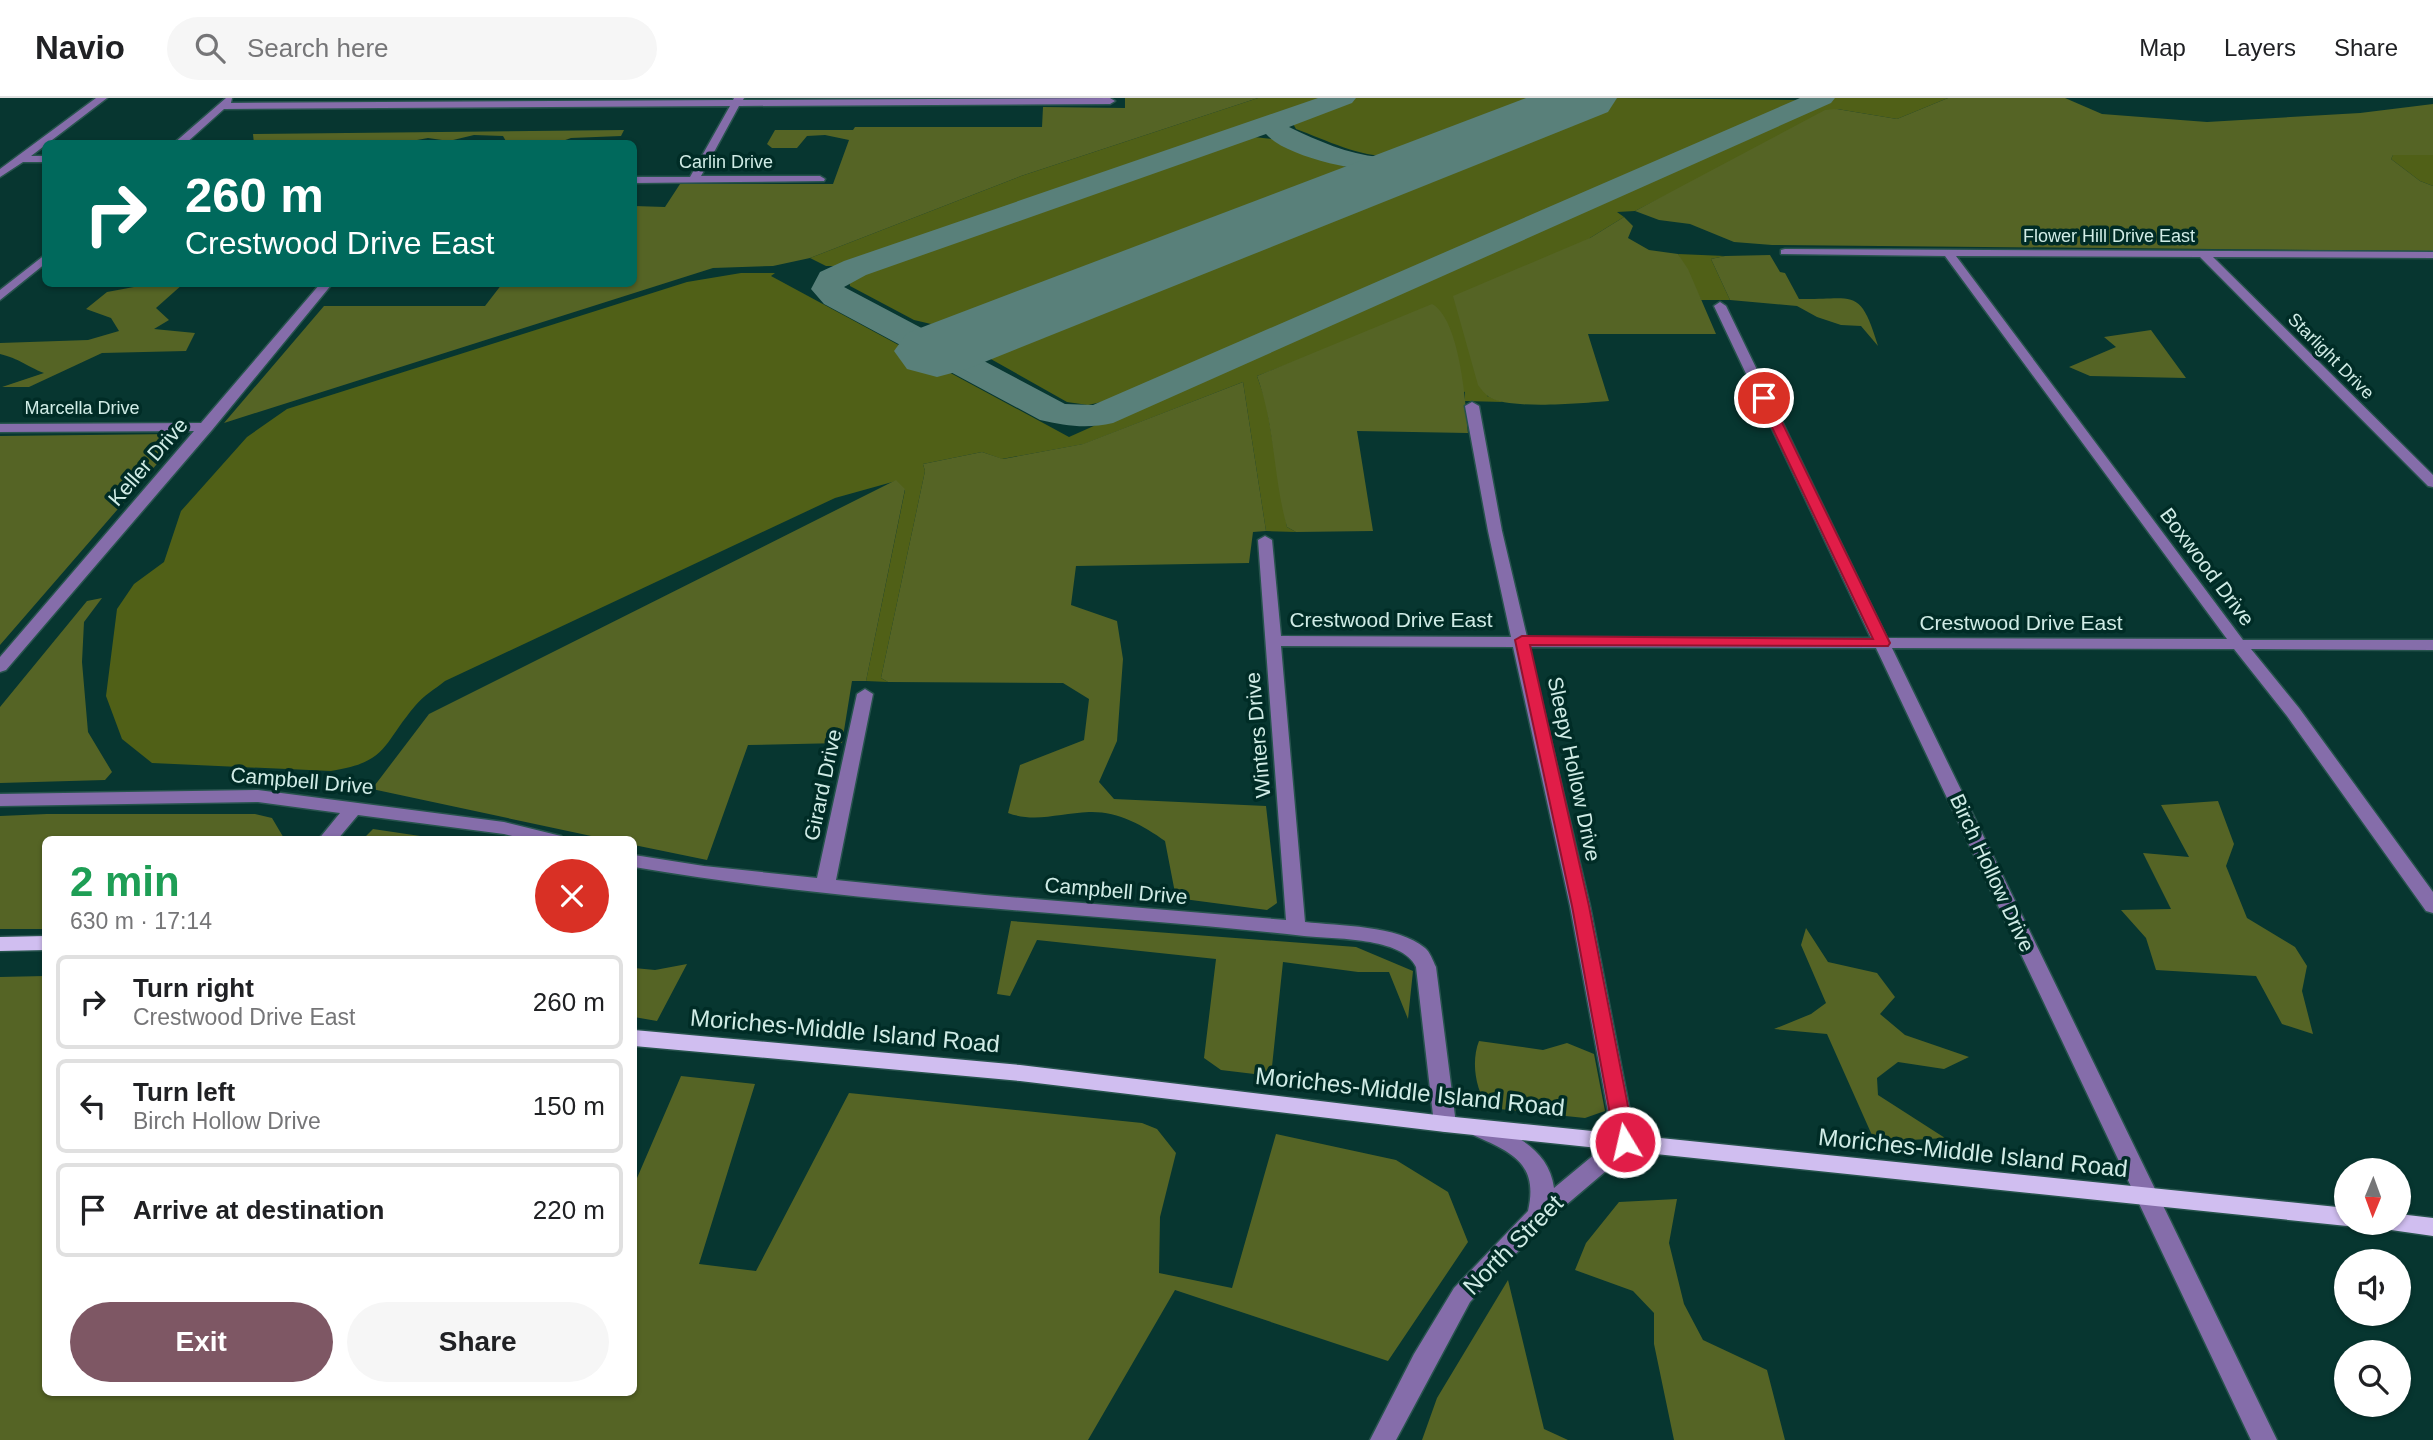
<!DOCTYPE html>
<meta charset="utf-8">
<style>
:root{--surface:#fff;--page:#f6f6f6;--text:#202124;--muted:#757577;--line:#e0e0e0;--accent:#7e5764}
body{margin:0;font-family:Arial,sans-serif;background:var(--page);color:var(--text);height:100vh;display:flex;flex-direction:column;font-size:26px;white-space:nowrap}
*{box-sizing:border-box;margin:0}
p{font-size:23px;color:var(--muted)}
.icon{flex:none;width:38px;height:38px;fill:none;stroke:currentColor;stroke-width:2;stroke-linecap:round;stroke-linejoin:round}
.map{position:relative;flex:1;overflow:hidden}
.side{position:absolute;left:42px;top:738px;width:595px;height:560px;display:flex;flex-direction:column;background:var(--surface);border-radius:10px;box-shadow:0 2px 5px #0004}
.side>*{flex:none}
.guide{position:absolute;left:42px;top:42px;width:595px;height:147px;border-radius:10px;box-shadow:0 2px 5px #0004;background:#00695c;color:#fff;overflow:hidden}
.needle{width:46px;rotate:181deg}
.fabs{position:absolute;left:2334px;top:1060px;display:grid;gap:14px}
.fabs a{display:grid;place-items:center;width:77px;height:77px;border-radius:50%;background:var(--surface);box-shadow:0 2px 5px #0004;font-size:35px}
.pin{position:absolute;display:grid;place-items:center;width:60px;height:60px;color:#fff;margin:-30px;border:4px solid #fff;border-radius:50%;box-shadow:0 2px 7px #0007}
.me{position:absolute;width:77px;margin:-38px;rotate:351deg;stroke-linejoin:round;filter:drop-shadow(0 0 5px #0008)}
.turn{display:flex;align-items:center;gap:24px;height:147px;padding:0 28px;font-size:32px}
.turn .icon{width:91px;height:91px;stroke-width:2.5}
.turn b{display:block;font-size:49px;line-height:60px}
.round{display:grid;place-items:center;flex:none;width:74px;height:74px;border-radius:37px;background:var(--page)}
.overview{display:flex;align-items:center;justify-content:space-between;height:119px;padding:0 28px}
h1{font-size:42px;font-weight:700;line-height:52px;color:#1e9e55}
.cta{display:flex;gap:14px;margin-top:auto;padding:14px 28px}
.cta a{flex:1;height:80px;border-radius:42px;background:var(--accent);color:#fff;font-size:28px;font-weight:700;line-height:80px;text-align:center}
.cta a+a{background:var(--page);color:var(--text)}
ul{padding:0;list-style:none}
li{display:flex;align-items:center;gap:21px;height:94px;margin:0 14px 10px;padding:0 14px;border:4px solid var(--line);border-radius:10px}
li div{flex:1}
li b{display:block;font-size:26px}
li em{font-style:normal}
header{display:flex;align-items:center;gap:42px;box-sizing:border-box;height:98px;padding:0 35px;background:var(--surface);border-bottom:2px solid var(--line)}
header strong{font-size:33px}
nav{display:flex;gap:38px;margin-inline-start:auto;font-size:24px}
.search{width:490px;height:63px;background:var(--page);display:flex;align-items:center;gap:18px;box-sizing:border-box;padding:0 24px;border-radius:38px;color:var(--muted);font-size:26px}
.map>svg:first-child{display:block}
.green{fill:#506017}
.forest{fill:#556425}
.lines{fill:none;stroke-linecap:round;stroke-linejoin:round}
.taxiway{fill:#59807a;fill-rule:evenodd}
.runway{fill:#59807a;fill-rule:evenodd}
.minor-casing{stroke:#27534d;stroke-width:3}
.major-casing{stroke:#27534d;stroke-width:3}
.minor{fill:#856daa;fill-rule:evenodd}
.major{fill:#d0bef0;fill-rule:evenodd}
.route{fill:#e11d48;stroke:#92132f;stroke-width:2}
.labels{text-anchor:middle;stroke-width:7;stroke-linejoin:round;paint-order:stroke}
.far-street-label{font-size:18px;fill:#d0ece6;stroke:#002c26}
.street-label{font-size:21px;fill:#d0ece6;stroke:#002c26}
.near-street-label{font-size:24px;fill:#d0ece6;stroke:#002c26}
</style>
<header>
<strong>Navio</strong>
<div class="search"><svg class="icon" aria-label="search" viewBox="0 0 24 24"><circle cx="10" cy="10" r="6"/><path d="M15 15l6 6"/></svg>Search here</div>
<nav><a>Map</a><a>Layers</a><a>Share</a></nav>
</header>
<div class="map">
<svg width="2433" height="1342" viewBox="0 0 2433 1342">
<rect width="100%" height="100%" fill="#073630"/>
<path class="green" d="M 1258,0 L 1328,0 L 843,168 L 826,168 L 810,160 L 1021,78 Z
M 1354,0 L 1552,0 L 1403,58 C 1365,62 1331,44 1296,31 L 1292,24 Z
M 1615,0 L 1800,2 L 1115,301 L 1088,307 L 1067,304 L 989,260 L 991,249 L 1006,240 Z
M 1833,0 L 1948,0 L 1897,21 L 1837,11 L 1635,113 L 1617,114 L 1624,119 L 1590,140 L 1487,298 L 1503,304 L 1465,303 L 1465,294 L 1314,256 L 1257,278 L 1266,304 L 1287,429 L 1296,434 L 1266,433 L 1243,284 L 1084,346 L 1002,361 L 982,354 L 923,366 L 925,373 L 881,580 L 888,584 L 866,583 L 905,392 L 896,383 L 835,400 L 445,583 C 435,591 423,598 415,608 C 382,647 388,664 331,673 L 152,665 L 122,641 L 106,598 L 117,511 L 134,486 L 164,464 L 181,413 L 247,339 L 287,311 L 687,184 L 741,175 L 775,175 L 771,178 L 1069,339 L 1590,107 L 1603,105 L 1601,102 Z
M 1254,39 L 1272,41 L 1349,70 L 1351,74 L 979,221 L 931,226 L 914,222 L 850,188 L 849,181 L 857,174 L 1239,41 Z
M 2414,55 L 2433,57 L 2433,88 L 2420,83 L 2391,61 L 2393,57 Z
M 1678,156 L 1725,158 L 1711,161 L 1730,202 L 1701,202 Z"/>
<path class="forest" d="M 1125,0 L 1258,0 L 1021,78 L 810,160 L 773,168 L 713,170 L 224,325 L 324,208 L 485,208 L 502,186 L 634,186 L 634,108 L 665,109 L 680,86 L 833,86 L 849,42 L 825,37 L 807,38 L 797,50 L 772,50 L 767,46 L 775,32 L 853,32 L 855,29 L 1042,29 L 1043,9 L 1125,10 Z
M 1948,0 L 2065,0 L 2102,16 L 2207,24 L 2360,15 L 2433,6 L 2433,57 L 2393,57 L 2391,61 L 2420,83 L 2433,88 L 2433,153 L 1772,147 L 1734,144 L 1690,126 L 1659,122 L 1635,113 L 1825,12 L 1837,11 L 1897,21 Z
M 624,32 L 621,38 L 571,40 L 557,45 L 507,45 L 503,38 L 474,37 L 449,43 L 428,40 L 417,42 L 413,46 L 254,46 L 253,36 Z
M 1624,119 L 1633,128 L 1628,140 L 1649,152 L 1678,156 L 1688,171 L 1716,236 L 1588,236 L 1609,303 C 1583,305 1510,312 1489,299 C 1485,296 1481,291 1478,287 L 1453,198 L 1590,140 Z
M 1770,157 L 1780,174 L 1785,175 L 1799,201 C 1854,202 1860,188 1878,248 L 1861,228 L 1841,227 L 1817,219 L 1797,208 L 1730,202 L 1711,161 L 1725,158 Z
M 150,186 L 183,186 L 156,210 L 169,222 L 154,231 L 195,235 L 186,253 L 102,255 L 29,289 L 2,289 L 44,275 C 26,268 20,261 0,256 L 0,245 L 88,242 L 119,233 L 111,220 L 86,211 L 107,194 Z
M 1432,206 C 1460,221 1466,306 1468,335 L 1357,333 L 1373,433 L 1296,434 L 1287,429 C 1273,379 1275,327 1257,278 Z
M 2151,232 L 2186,280 L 2090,278 L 2069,269 L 2116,249 L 2104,239 Z
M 1243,284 L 1266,433 L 1253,434 L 1249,465 L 1076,468 L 1071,507 L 1117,523 L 1123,561 L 1117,643 L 1099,684 L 1114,701 L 1266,708 L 1277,805 L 1267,812 L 1176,800 L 1165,743 C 1143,727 1117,713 1089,714 C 1061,715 1035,725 1008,715 L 1020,667 L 1084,642 L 1089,601 L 1063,585 L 888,584 L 881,580 L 925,373 L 923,366 L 982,354 L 1003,361 L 1083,346 Z
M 175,336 L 180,337 L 176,344 L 0,547 L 0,338 Z
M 896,382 L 905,391 L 866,583 L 852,583 L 842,645 L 748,647 L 707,762 L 634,747 L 634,742 L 610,742 L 372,691 L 429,616 Z
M 102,500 L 84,524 L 82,564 L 88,634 L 112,674 L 105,682 L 0,685 L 0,609 L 87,503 Z
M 2218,703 L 2234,746 L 2226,768 L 2247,820 L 2295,849 L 2307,868 L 2302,893 L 2313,936 L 2282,926 L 2256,878 L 2156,872 L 2146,840 L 2121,812 L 2171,811 L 2143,755 L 2189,759 L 2161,707 Z
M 47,716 L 255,716 L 272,720 L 285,742 L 46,742 L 45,831 L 0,831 L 0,718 Z
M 373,731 L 447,742 L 362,742 Z
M 1011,823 L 1356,849 L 1413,873 L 1408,921 L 1389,874 L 1358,874 L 1283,864 L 1271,978 L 1221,972 L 1204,960 L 1216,861 L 1037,842 L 1010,898 L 997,896 Z
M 1806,830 L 1828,864 L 1877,875 L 1895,899 L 1880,916 L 1905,937 L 1969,959 L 1944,971 L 1898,964 L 1877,980 L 1878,997 L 1945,1040 L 1875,1044 L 1827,936 L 1774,931 L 1811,916 L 1826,905 L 1801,847 Z
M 687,866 L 657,923 L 634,919 L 634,870 L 655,872 Z
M 45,878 L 46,1295 L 634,1295 L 634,1087 L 681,978 L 755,986 L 699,1166 L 756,1173 L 849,995 L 1142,1025 L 1157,1031 L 1176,1055 L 1160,1119 L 1159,1175 L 1232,1190 L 1276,1036 L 1396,1062 L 1448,1094 L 1468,1144 L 1388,1263 L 1175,1192 L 1088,1342 L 0,1342 L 0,879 Z
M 1479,943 L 1543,952 L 1567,945 L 1594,956 L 1605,1013 L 1585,1020 L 1489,1010 C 1475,992 1471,963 1479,943 Z
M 1677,1101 L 1669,1145 L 1684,1206 L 1703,1242 L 1767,1272 L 1785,1342 L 1674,1342 L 1654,1246 L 1654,1215 L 1633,1193 L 1575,1172 L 1586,1145 L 1619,1104 Z
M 1508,1182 L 1544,1331 L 1568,1342 L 1422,1342 L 1437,1300 Z"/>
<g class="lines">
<path class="taxiway" d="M 1318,0 L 1356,0 L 1352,5 L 1289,29 C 1318,43 1348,56 1379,59 C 1394,61 1409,57 1424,61 L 1428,67 L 1424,73 C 1389,81 1289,63 1266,36 L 866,177 L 844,189 L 1065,306 L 1093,307 L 1800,0 L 1835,0 L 1831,5 L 1113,325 C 1087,331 1066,328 1040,322 L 824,206 L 811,191 L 820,174 L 844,163 Z"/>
<path class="runway" d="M 1526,0 L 1617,0 L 1608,14 L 967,271 L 937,279 L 907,271 L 894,253 L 907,235 Z"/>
<g class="minor-casing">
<path id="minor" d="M 96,0 L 107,0 L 31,58 L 46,58 L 46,64 L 23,64 L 0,79 L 0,71 Z
M 226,0 L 232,0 L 231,5 L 733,2 L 734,0 L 744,0 L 743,2 L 1110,0 L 1115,3 L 1110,6 L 739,8 L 701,78 L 820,78 L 825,81 L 824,83 L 634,85 L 634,79 L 690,79 L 730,8 L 224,11 L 185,46 L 173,46 Z
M 1785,151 L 2433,154 L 2433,160 L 2213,159 L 2433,377 L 2433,389 L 2428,388 L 2200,159 L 1956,158 L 2243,542 L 2433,542 L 2433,552 L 2251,551 L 2299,610 L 2433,794 L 2433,815 L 2426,813 L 2287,618 L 2234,551 L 1892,550 L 2277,1342 L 2251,1342 L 1876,550 L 1529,549 L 1590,808 L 1636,1044 L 1633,1050 L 1546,1124 L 1470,1204 L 1396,1342 L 1370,1342 L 1414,1256 L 1454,1190 L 1528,1113 C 1539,1065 1511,1054 1473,1037 L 1470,1031 L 1473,1025 C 1484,1022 1490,1026 1500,1030 C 1527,1043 1550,1059 1554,1090 L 1613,1041 L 1570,808 L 1513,549 L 1281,548 L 1305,824 C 1339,828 1398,827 1425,850 C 1430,854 1433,863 1436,869 L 1456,1026 L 1453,1032 L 1445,1034 L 1437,1032 L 1434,1026 L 1416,869 C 1403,839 1333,841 1304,838 C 1081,813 855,807 634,769 L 634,757 L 704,768 L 817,780 L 857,596 L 865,591 L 873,596 L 836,782 L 985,797 L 1286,822 L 1258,442 L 1265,438 L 1272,442 L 1281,538 L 1511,539 L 1488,433 L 1465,308 L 1472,304 L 1479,308 L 1502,433 L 1527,539 L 1871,540 L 1714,208 L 1720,204 L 1726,208 L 1887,540 L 2227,541 L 1945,158 L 1781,156 L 1781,152 Z
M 46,156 L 46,165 L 0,202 L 0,192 Z
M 320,186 L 332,186 L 212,332 L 6,572 L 0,574 L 0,559 L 194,333 L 0,334 L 0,326 L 201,325 Z
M 258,692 L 504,724 L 561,738 L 564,742 L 529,742 L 504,736 L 358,717 L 337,742 L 318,742 L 340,715 L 258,704 L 0,708 L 0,696 Z"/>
</g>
<g class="major-casing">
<path id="major" d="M 46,838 L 46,852 L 0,853 L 0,839 Z
M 634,932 L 1020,967 L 1445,1018 L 2347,1110 L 2347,1125 L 2355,1125 L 2347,1128 L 1445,1034 L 1020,983 L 634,948 Z
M 2399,1116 L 2433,1120 L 2433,1138 L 2391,1132 L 2388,1125 L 2399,1125 Z"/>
</g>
<use href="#minor" class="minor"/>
<use href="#major" class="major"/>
</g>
<path class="route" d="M 1764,296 L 1770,300 L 1890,545 L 1888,548 L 1530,547 L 1589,808 L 1635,1044 L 1632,1050 L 1625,1052 L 1618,1050 L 1615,1044 L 1572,808 L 1515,542 L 1522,538 L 1873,541 L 1758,300 Z"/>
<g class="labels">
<g class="far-street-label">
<text x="726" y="70">Carlin Drive</text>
<text x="2109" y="144">Flower Hill Drive East</text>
<text transform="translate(2331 258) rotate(45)" y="6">Starlight Drive</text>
<text x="82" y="316">Marcella Drive</text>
</g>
<g class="street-label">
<text transform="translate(148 364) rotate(-49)" y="7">Keller Drive</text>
<text transform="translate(2207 469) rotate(53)" y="7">Boxwood Drive</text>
<text x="1391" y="529">Crestwood Drive East</text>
<text x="2021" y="532">Crestwood Drive East</text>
<text transform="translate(1258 637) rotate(-95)" y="7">Winters Drive</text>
<text transform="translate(1574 671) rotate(78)" y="7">Sleepy Hollow Drive</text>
<text transform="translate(302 683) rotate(5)" y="7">Campbell Drive</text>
<text transform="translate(823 687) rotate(-78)" y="7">Girard Drive</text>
<text transform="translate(1992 775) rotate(65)" y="7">Birch Hollow Drive</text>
<text transform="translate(1116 793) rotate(5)" y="7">Campbell Drive</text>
</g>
<g class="near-street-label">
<text transform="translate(845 933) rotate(5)" y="8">Moriches-Middle Island Road</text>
<text transform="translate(1410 994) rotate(6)" y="8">Moriches-Middle Island Road</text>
<text transform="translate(1973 1055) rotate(6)" y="8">Moriches-Middle Island Road</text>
<text transform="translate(1513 1147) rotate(-45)" y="8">North Street</text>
</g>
</g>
</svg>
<div class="fabs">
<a><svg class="needle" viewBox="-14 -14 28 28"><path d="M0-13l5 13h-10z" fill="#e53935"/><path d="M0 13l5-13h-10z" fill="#757577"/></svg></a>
<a><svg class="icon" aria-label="sound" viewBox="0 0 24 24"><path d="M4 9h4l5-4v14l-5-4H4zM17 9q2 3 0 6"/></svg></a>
<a><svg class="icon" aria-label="search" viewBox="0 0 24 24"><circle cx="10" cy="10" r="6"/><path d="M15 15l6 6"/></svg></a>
</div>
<div class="pin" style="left:1764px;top:300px;background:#d93025"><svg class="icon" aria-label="arrive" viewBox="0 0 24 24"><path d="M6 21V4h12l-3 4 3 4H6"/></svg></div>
<svg class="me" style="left:1625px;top:1044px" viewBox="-20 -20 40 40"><circle r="17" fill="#e11d48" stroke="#fff" stroke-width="3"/><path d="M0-11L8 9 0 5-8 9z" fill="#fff"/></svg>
<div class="guide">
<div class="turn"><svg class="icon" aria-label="right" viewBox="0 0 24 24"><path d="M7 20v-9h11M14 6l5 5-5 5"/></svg><div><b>260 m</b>Crestwood Drive East</div></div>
</div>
<section class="side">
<div class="overview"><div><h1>2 min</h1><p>630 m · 17:14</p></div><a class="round" style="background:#d93025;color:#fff"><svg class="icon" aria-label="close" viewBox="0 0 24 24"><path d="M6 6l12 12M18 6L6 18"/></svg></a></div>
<ul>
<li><svg class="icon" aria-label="right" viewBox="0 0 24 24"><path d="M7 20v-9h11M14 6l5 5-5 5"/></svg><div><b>Turn right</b><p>Crestwood Drive East</p></div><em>260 m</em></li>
<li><svg class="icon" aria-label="left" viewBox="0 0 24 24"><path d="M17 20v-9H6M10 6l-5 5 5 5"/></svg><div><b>Turn left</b><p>Birch Hollow Drive</p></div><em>150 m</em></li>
<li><svg class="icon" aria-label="arrive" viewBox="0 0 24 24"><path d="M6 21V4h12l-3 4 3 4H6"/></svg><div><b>Arrive at destination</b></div><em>220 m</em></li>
</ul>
<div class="cta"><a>Exit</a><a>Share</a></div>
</section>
</div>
